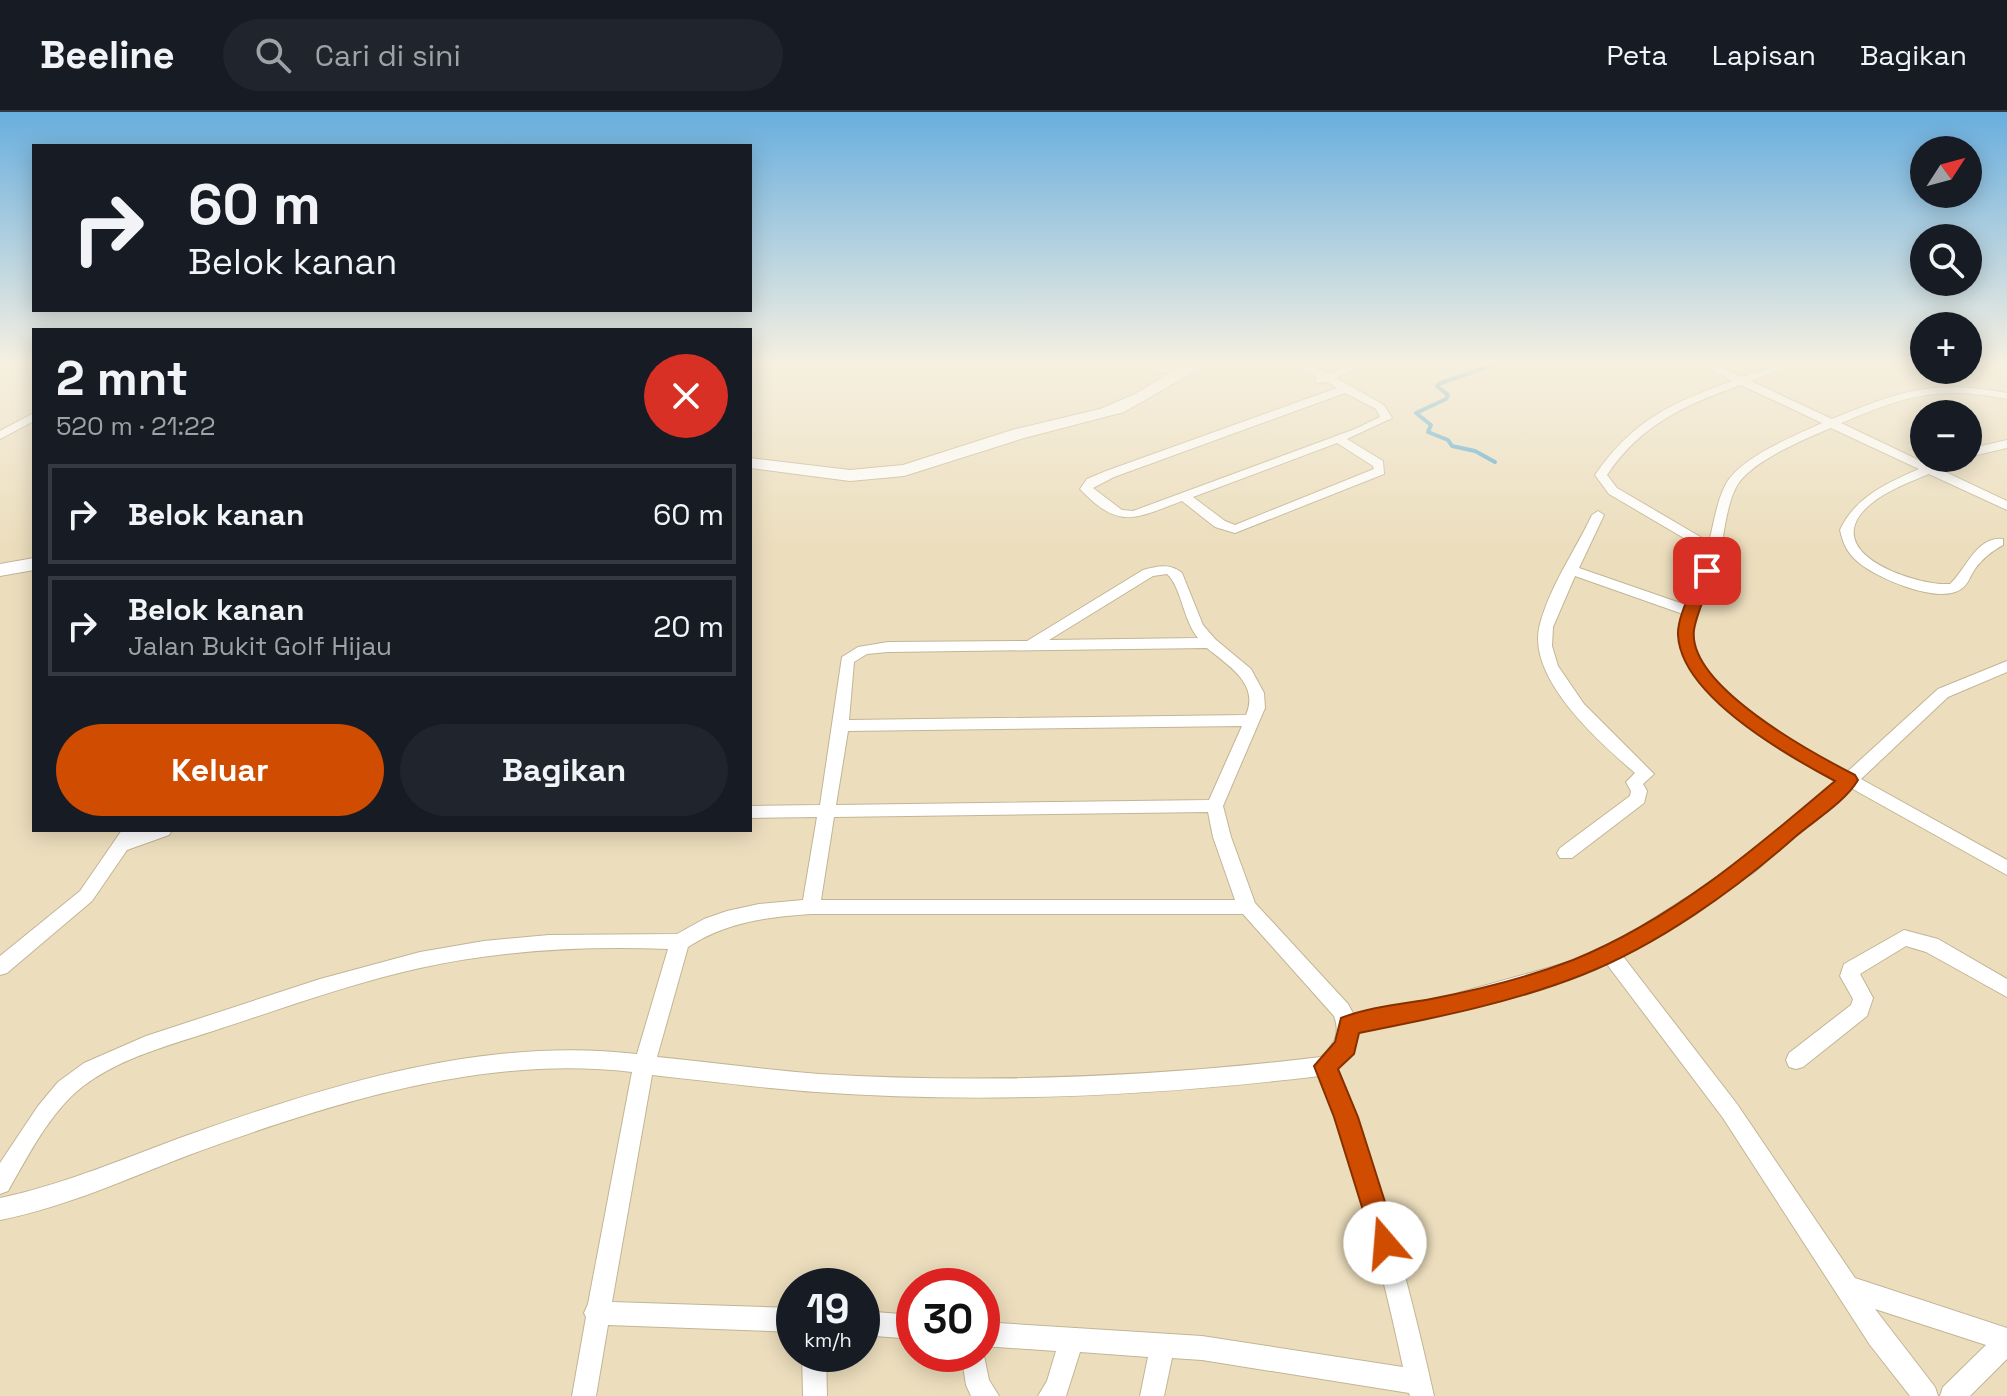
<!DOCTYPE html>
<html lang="id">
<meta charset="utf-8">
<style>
:root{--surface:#171b24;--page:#20242c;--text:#f1f3f6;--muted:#9ea1a6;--line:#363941;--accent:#d04c00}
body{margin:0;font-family:"Space Grotesk",sans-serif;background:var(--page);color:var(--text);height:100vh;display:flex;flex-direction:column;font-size:30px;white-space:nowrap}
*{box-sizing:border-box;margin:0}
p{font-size:26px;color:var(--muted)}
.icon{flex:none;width:44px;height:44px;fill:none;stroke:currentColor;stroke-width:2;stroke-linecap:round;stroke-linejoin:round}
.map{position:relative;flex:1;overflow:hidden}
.drawer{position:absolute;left:32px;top:216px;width:720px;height:504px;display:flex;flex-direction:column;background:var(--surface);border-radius:0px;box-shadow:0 4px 20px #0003}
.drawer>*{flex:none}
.hud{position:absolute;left:32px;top:32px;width:720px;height:168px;border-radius:0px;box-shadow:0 4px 20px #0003;background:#171b24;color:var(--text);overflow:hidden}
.needle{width:52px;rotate:54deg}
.controls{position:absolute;left:1910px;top:24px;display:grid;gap:16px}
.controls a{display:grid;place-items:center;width:72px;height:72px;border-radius:50%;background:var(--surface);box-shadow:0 4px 20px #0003;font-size:40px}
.speed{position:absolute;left:776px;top:1156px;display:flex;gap:16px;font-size:40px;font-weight:700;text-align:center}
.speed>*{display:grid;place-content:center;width:104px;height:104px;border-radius:50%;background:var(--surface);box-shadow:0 4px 20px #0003;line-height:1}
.speed small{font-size:20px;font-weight:400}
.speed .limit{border:12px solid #d22;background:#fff;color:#111}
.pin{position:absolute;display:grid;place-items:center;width:68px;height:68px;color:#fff;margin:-34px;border-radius:16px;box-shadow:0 4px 12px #0006}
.me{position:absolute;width:88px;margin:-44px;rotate:342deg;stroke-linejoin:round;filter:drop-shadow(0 0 6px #0008)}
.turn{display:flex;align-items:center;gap:28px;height:168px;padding:0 24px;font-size:36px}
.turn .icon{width:104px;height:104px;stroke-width:2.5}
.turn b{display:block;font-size:56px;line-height:68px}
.round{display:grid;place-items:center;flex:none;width:84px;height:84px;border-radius:42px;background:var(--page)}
.summary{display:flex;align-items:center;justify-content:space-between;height:136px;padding:0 24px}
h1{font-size:48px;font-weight:800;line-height:60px}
.action{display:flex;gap:16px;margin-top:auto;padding:16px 24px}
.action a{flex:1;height:92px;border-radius:48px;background:var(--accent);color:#fff;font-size:32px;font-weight:800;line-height:92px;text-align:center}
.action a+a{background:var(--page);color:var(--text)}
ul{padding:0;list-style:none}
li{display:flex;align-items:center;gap:24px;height:100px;margin:0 16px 12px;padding:0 8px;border:4px solid var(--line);border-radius:0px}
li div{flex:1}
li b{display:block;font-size:30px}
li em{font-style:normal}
header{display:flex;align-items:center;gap:48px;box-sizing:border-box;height:112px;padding:0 40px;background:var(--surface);border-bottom:2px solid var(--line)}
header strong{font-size:38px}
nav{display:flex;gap:44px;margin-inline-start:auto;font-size:28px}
.search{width:560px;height:72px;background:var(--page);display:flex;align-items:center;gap:20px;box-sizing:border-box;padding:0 28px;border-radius:44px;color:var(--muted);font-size:30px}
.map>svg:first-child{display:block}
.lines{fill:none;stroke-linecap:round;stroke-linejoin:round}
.stream{stroke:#48a4ce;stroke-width:4}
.street-tunnel{stroke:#ccbfa1;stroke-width:12;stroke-dasharray:12 6;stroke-linecap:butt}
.street-casing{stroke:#c2b595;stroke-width:2}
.secondary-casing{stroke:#c2b595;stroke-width:2}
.street{fill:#fff;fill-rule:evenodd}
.secondary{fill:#fff;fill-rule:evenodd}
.route{fill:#d04c00;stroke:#873100;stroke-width:2}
</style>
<header>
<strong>Beeline</strong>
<div class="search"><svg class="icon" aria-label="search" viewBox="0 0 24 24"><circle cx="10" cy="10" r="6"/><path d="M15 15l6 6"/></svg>Cari di sini</div>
<nav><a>Peta</a><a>Lapisan</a><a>Bagikan</a></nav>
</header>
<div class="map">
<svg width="2007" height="1284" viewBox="0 0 2007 1284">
<rect width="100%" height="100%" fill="#ecdebd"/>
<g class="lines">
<path class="stream" d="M 1493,253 L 1441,271 L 1437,274 L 1448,283 L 1446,287 L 1416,301 L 1431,313 L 1428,320 L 1448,328 L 1452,334 L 1475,339 L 1495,350"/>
<path class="street-tunnel" d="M 1290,253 L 1295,256"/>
<g class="street-casing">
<path id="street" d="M 1139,253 L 1157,253 L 1181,261 L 1176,264 Z
M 1298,253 L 1311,253 L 1328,262 L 1351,253 L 1365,253 L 1336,266 L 1384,293 L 1392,306 L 1347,327 L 1383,349 L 1384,362 L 1235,421 L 1215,415 L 1182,389 C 1134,407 1119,418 1080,377 L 1087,367 L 1106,359 L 1337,276 L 1327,270 L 1316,271 L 1315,269 L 1318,266 ZM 1345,281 L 1376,297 L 1380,305 L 1355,317 L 1133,399 L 1122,398 L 1093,376 L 1114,365 ZM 1337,331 L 1373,354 L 1374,357 L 1235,413 L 1225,409 L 1193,385 Z
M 1703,253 L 1716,253 L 1742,265 L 1779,253 L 1794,253 L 1751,269 L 1832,307 C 1899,279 1934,267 2007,281 L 2007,287 C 1937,273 1906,284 1841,311 L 1929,353 L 1946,346 L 1963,346 L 1939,357 L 2007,389 L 2007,398 L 1929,362 C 1907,371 1875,383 1860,403 C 1829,446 1920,474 1950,472 C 1966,458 1976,424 2003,427 L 2003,433 C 1992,439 1982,447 1975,457 C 1970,464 1968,473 1961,477 C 1939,493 1876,466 1858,450 C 1847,441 1843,431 1840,418 C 1855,385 1887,371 1919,357 L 1831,316 C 1805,327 1754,348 1738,372 C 1726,391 1725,422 1719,442 C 1712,468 1693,494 1693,522 C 1694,579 1803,638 1847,660 L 1938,577 L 2007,549 L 2007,560 L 1948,585 L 1861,667 L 2007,748 L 2007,763 L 1851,676 L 1753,761 L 1640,834 L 1622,843 L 1737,992 L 1855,1166 L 2007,1216 L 2007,1247 L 1970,1284 L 1940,1284 L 1943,1275 L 1986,1233 L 1875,1197 L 1935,1275 L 1938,1284 L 1910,1284 L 1870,1233 L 1723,1006 L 1606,851 C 1531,887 1439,903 1358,920 L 1350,941 L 1337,956 C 1380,1064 1409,1171 1434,1284 L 1410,1284 L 1409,1281 L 1202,1248 L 1172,1246 L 1164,1284 L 1140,1284 L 1148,1245 L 1080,1240 L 1066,1284 L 1038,1284 L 1047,1269 L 1056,1239 L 982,1234 L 982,1210 L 1202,1224 L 1403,1255 C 1382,1156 1356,1059 1320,964 C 1152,984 984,992 816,980 C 761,976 707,969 652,963 L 612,1190 L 794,1196 L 794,1220 L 608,1213 L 596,1284 L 572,1284 L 586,1205 L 584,1201 L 588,1192 L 632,960 C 483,942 328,992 189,1043 C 126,1067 66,1095 0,1108 L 0,1086 C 66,1072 127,1045 191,1022 C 332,972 486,924 637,942 L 668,837 C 585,834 501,838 420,856 C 352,871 287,895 222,916 C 175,932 122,944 82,975 C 50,1000 28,1044 8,1079 L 0,1082 L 0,1051 L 38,994 L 58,970 L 84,951 L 146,924 L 320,867 L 420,840 L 484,829 L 549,823 L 677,822 L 704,807 L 727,799 L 759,792 L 803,788 L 817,705 L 750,706 L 750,694 L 820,693 L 842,545 L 858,535 L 888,530 L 1027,529 L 1143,458 C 1157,454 1170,451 1182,461 L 1203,513 L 1215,527 L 1251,557 L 1264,581 L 1265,596 L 1223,694 L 1231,725 L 1255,791 L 1348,892 L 1354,903 L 1451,883 L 1573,849 L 1626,824 L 1741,751 L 1837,669 C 1783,641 1663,577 1683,502 L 1575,464 L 1553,515 L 1552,534 L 1558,554 L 1584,592 L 1654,662 L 1643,672 L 1647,679 L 1644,691 L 1572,746 L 1560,746 L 1557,741 L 1560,736 L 1630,684 L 1631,679 L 1626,670 L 1635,661 C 1599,630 1525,565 1540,512 C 1551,472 1574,441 1592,403 L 1598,399 L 1604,403 L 1579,456 L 1686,493 L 1706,439 L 1609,382 L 1595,363 C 1633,308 1671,291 1732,269 ZM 1741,273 L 1822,311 C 1794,324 1744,344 1727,370 C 1717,387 1714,411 1709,430 L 1617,376 L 1607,363 C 1641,312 1685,293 1741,273 ZM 1167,462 C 1181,474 1183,508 1198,526 L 1049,528 L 1153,464 ZM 1207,536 C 1227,553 1260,571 1246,603 L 849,608 L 854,550 L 867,542 L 888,540 ZM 1242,614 L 1209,688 L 836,693 L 848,619 ZM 1208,700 L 1213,725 L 1235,788 L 821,788 L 834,705 ZM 811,802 L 1243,802 L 1334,904 C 1341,923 1334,932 1321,945 C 1154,965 987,972 819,962 C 765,958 711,950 657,945 L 688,835 C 726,810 767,805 811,802 Z
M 34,301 L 34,309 L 0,327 L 0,319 Z
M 2007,328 L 2007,336 L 1968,345 L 1968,337 Z
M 122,718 L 140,718 L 138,720 L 172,718 L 169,723 L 127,738 L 92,789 L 7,861 L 0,863 L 0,844 L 80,779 Z
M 1904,818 L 1938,827 L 2007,867 L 2007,885 L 1926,840 L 1906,834 L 1860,862 L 1873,886 L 1867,904 L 1803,955 L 1796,957 L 1789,955 L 1786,948 L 1789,941 L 1851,893 L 1853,887 L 1840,864 L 1844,852 Z
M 862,1199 L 914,1203 L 914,1227 L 862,1223 Z
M 982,1234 L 989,1268 L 999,1284 L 971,1284 L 966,1273 L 961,1242 L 982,1242 Z
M 802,1242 L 826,1242 L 827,1284 L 803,1284 Z"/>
</g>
<g class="secondary-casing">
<path id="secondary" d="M 1206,253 L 1124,300 L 1024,326 L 904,364 L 850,369 L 750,356 L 750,346 L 850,358 L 903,353 L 1012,318 L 1100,297 L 1133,283 L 1182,254 Z
M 34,446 L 34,458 L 0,464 L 0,452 Z"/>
</g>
<use href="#street" class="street"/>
<use href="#secondary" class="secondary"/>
</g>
<linearGradient id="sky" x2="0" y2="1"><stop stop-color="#68aede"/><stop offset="0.58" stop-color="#f6f0e1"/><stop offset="1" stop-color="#f6f0e1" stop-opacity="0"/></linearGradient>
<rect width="2007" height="433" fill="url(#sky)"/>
<path class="route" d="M 1707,455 L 1715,459 C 1708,478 1697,499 1694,518 C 1687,574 1814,642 1855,663 L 1858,668 C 1845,690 1815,708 1795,725 C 1735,778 1658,833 1582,863 C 1511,891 1434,906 1359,921 L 1354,942 L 1338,957 L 1358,1005 L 1398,1131 L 1394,1140 L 1385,1144 L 1376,1140 L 1334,1005 L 1314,954 L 1335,930 L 1341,906 C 1369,895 1402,892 1431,887 C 1478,878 1529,865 1573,848 C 1672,808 1755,737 1835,669 C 1788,644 1681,584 1678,523 C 1677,504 1693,477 1700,459 Z"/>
</svg>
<div class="controls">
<a><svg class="needle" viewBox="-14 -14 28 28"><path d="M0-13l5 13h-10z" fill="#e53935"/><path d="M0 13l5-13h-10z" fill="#9ea1a6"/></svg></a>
<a><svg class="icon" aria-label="search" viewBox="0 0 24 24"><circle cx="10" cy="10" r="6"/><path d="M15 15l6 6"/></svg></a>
<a>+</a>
<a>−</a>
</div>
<div class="speed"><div>19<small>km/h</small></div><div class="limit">30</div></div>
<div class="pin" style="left:1707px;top:459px;background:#d93025"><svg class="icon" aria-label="arrive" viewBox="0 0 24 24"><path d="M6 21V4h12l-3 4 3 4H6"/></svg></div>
<svg class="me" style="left:1385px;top:1131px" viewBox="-20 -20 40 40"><circle r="19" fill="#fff"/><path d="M0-13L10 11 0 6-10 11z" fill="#d04c00"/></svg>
<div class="hud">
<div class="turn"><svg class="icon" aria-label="right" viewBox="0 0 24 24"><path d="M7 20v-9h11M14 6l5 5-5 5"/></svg><div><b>60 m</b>Belok kanan</div></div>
</div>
<section class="drawer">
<div class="summary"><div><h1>2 mnt</h1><p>520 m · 21:22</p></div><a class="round" style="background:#d93025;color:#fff"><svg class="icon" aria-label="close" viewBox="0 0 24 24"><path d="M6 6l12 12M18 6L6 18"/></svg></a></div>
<ul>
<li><svg class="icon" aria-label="right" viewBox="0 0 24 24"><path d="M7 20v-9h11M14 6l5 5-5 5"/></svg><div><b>Belok kanan</b></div><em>60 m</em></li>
<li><svg class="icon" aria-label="right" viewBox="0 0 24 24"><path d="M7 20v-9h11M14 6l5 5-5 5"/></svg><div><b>Belok kanan</b><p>Jalan Bukit Golf Hijau</p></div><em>20 m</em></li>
</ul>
<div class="action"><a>Keluar</a><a>Bagikan</a></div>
</section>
</div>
